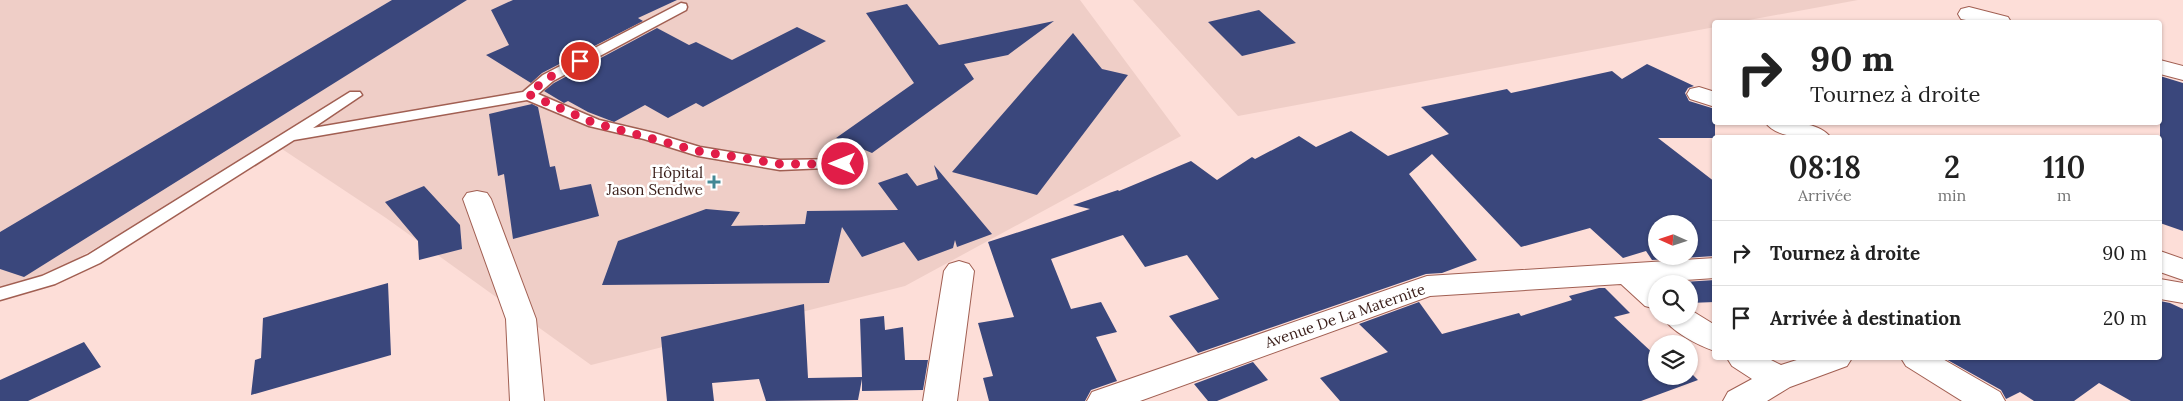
<!DOCTYPE html>
<html lang="fr">
<meta charset="utf-8">
<style>
:root{--surface:#fff;--page:#f2f2f2;--text:#222;--muted:#767676;--line:#e0e0e0}
body{margin:0;font-family:Lora,serif;background:var(--page);color:var(--text);height:100vh;display:flex;flex-direction:column;font-size:19px;white-space:nowrap}
*{box-sizing:border-box;margin:0}
p{font-size:16px;color:var(--muted)}
.icon{flex:none;width:28px;height:28px;fill:none;stroke:currentColor;stroke-width:2;stroke-linecap:round;stroke-linejoin:round}
.map{position:relative;flex:1;overflow:hidden}
.side{position:absolute;left:1712px;top:135px;width:450px;height:225px;display:flex;flex-direction:column;background:var(--surface);border-radius:5px;box-shadow:0 1px 4px #0004}
.side>*{flex:none}
.guide{position:absolute;left:1712px;top:20px;width:450px;height:105px;border-radius:5px;box-shadow:0 1px 4px #0004;background:#fff;color:var(--text);overflow:hidden}
.needle{width:32px;rotate:273deg}
.tools{position:absolute;left:1648px;top:215px;display:grid;gap:10px}
.tools a{display:grid;place-items:center;width:50px;height:50px;border-radius:50%;background:var(--surface);box-shadow:0 1px 4px #0004;font-size:25px}
.pin{position:absolute;display:grid;place-items:center;width:42px;height:42px;color:#fff;margin:-21px;border:2px solid #fff;border-radius:50%;box-shadow:0 1px 5px #0007}
.me{position:absolute;width:55px;margin:-28px;rotate:270deg;stroke-linejoin:round;filter:drop-shadow(0 0 4px #0008)}
.turn{display:flex;align-items:center;gap:18px;height:105px;padding:0 15px;font-size:22px}
.turn .icon{width:65px;height:65px;stroke-width:2.5}
.turn b{display:block;font-size:35px;line-height:42px}
.eta{display:flex;justify-content:space-evenly;align-items:center;height:85px;text-align:center}
.eta b{font-size:30px;font-weight:600;line-height:35px}
ul{padding:0;list-style:none}
li{display:flex;align-items:center;gap:15px;height:65px;padding:0 15px;border-top:1px solid var(--line)}
li div{flex:1}
li b{display:block;font-size:19px}
li em{font-style:normal}
.map>svg:first-child{display:block}
.built{fill:#efcec7}
.building{fill:#3a477c;fill-rule:evenodd}
.lines{fill:none;stroke-linecap:round;stroke-linejoin:round}
.lane-casing{stroke:#a15f52;stroke-width:3}
.street-casing{stroke:#a15f52;stroke-width:2}
.lane{fill:#fff;fill-rule:evenodd}
.street{fill:#fff;fill-rule:evenodd}
.route{stroke:#e11d48;stroke-width:9;stroke-dasharray:0 16.2}
.poi-dot{fill:#438895;stroke:#fff;stroke-width:2}
.labels{text-anchor:middle;stroke-width:5;stroke-linejoin:round;paint-order:stroke}
.poi-label{font-size:15px;fill:#391d18;stroke:#fff;text-anchor:end}
.street-label{font-size:15px;fill:#391d18;stroke:#fff}
</style>
<div class="map">
<svg width="2183" height="401" viewBox="0 0 2183 401">
<rect width="100%" height="100%" fill="#fdded8"/>
<path class="built" d="M 0,0 L 1080,0 L 1181,136 L 905,286 L 591,365 L 386,218 L 276,145 L 8,298 L 0,295 Z
M 1133,0 L 1858,0 L 1738,22 L 1715,22 L 1715,27 L 1238,116 Z"/>
<path class="building" d="M 392,0 L 467,0 L 24,277 L 0,269 L 0,232 Z
M 513,0 L 677,0 L 638,18 L 643,21 L 542,73 L 531,83 L 486,55 L 509,45 L 491,10 Z
M 907,4 L 939,45 L 1054,21 L 1008,55 L 964,64 L 974,79 L 872,153 L 836,138 L 914,83 L 866,13 Z
M 1259,10 L 1296,43 L 1242,56 L 1208,22 Z
M 797,27 L 826,41 L 703,107 L 696,103 L 668,118 L 645,105 L 614,122 L 588,112 L 568,101 L 564,103 L 544,91 L 554,83 L 657,28 L 689,45 L 696,42 L 732,60 Z
M 1073,33 L 1102,69 L 1128,75 L 1037,195 L 952,172 Z
M 1647,64 L 1694,86 L 1688,88 L 1685,93 L 1689,101 L 1715,109 L 1715,138 L 1658,138 L 1715,182 L 1715,256 L 1652,260 L 1646,251 L 1623,258 L 1590,228 L 1521,247 L 1432,154 L 1409,174 L 1477,260 L 1442,273 L 1426,274 L 1198,353 L 1169,316 L 1219,299 L 1187,255 L 1145,267 L 1123,235 L 1051,259 L 1071,309 L 1101,302 L 1117,332 L 1096,337 L 1117,381 L 1091,390 L 1085,401 L 989,401 L 983,378 L 993,376 L 978,323 L 1014,317 L 988,242 L 1090,209 L 1073,205 L 1118,190 L 1119,191 L 1191,161 L 1217,180 L 1252,157 L 1255,159 L 1299,136 L 1316,147 L 1351,131 L 1388,156 L 1449,134 L 1421,107 L 1507,89 L 1511,93 L 1612,71 L 1622,79 ZM 1656,224 L 1689,224 L 1689,256 L 1656,256 Z
M 2160,76 L 2183,83 L 2183,231 L 2160,223 Z
M 532,104 L 538,107 L 550,167 L 555,166 L 560,190 L 591,184 L 599,216 L 513,239 L 504,174 L 498,176 L 489,114 Z
M 934,165 L 992,234 L 957,247 L 955,240 L 953,248 L 918,261 L 904,242 L 862,257 L 842,227 L 829,283 L 602,285 L 618,241 L 706,209 L 740,212 L 731,226 L 805,224 L 807,211 L 898,210 L 878,183 L 907,173 L 917,186 L 938,179 Z
M 424,186 L 460,225 L 462,249 L 419,260 L 418,241 L 385,202 Z
M 1715,280 L 1715,302 L 1689,303 L 1689,284 L 1667,283 Z
M 388,283 L 391,355 L 251,395 L 255,360 L 261,358 L 263,318 Z
M 1599,288 L 1605,288 L 1630,313 L 1614,317 L 1656,356 L 1656,376 L 1689,376 L 1689,371 L 1698,380 L 1641,401 L 1340,401 L 1320,378 L 1388,352 L 1359,324 L 1419,302 L 1442,334 L 1519,313 L 1521,316 L 1572,300 L 1569,296 Z
M 2160,301 L 2170,303 L 2183,309 L 2183,401 L 2131,401 L 2099,383 L 2074,401 L 2034,401 L 2020,392 L 2006,399 L 2001,390 L 1944,358 L 2160,358 Z
M 804,304 L 808,378 L 862,377 L 860,319 L 884,316 L 885,330 L 903,327 L 905,360 L 928,360 L 923,390 L 862,391 L 862,379 L 858,400 L 766,401 L 759,379 L 712,383 L 714,401 L 667,401 L 661,337 Z
M 84,342 L 101,367 L 28,401 L 0,401 L 0,380 Z
M 1253,362 L 1268,380 L 1217,401 L 1208,401 L 1194,384 Z"/>
<g class="lines">
<g class="lane-casing">
<path id="lane" d="M 681,3 L 686,4 L 687,7 L 686,10 L 553,81 L 538,94 L 599,120 L 654,133 L 700,147 L 780,160 L 843,159 L 849,161 L 851,164 L 849,167 L 780,170 L 698,156 L 644,139 L 589,126 L 527,100 L 294,140 L 100,263 L 55,284 L 0,300 L 0,288 L 42,276 L 88,255 L 350,92 L 360,92 L 362,95 L 313,128 L 523,92 L 543,75 Z"/>
</g>
<g class="street-casing">
<path id="street" d="M 1969,7 L 2008,17 L 2011,22 L 1976,22 L 1961,19 L 1958,14 L 1961,9 Z
M 2160,60 L 2183,66 L 2183,80 L 2160,74 Z
M 1699,87 L 1715,92 L 1715,107 L 1690,99 L 1687,94 L 1690,89 Z
M 1765,122 C 1784,122 1819,120 1831,138 C 1812,138 1777,140 1765,122 Z
M 477,191 L 487,193 L 491,199 L 536,319 L 544,401 L 510,401 L 506,319 L 463,199 L 467,193 Z
M 2160,251 L 2183,259 L 2183,280 L 2160,272 Z
M 1715,258 L 1715,278 L 1655,282 L 1658,284 L 1656,309 L 1645,306 L 1621,284 L 1430,296 L 1140,401 L 1087,401 L 1092,392 L 1427,276 Z
M 959,261 L 969,264 L 974,271 L 957,401 L 923,401 L 944,271 L 949,264 Z
M 2160,279 L 2183,283 L 2183,303 L 2160,299 Z
M 1689,309 L 1715,325 L 1715,351 C 1699,346 1670,331 1662,316 L 1689,316 Z
M 1727,358 L 1767,358 L 1781,365 L 1803,358 L 1852,358 L 1847,366 L 1790,387 L 1767,401 L 1723,401 L 1728,392 L 1752,379 L 1732,366 Z
M 1901,358 L 1941,358 L 2000,392 L 2005,401 L 1962,401 L 1906,366 Z"/>
</g>
<use href="#lane" class="lane"/>
<use href="#street" class="street"/>
</g>
<g class="lines">
<path class="route" d="M 580,61 L 548,78 L 528,94 L 594,123 L 698,151 L 780,164 L 843,164"/>
</g>
<path class="poi-dot" d="M711.5 174.5h5v5h5v5h-5v5h-5v-5h-5v-5h5z"/>
<g class="labels">
<g class="poi-label">
<text x="703" y="178">Hôpital<tspan x="703" dy="17">Jason Sendwe</tspan></text>
</g>
<g class="street-label">
<text transform="translate(1345 316) rotate(-19)" y="5">Avenue De La Maternite</text>
</g>
</g>
</svg>
<div class="tools">
<a><svg class="needle" viewBox="-14 -14 28 28"><path d="M0-13l5 13h-10z" fill="#e53935"/><path d="M0 13l5-13h-10z" fill="#767676"/></svg></a>
<a><svg class="icon" aria-label="search" viewBox="0 0 24 24"><circle cx="10" cy="10" r="6"/><path d="M15 15l6 6"/></svg></a>
<a><svg class="icon" aria-label="layers" viewBox="0 0 24 24"><path d="M12 4l9 5-9 5-9-5zM3 14l9 5 9-5"/></svg></a>
</div>
<div class="pin" style="left:580px;top:61px;background:#d93025"><svg class="icon" aria-label="arrive" viewBox="0 0 24 24"><path d="M6 21V4h12l-3 4 3 4H6"/></svg></div>
<svg class="me" style="left:843px;top:164px" viewBox="-20 -20 40 40"><circle r="17" fill="#e11d48" stroke="#fff" stroke-width="3"/><path d="M0-11L8 9 0 5-8 9z" fill="#fff"/></svg>
<div class="guide">
<div class="turn"><svg class="icon" aria-label="right" viewBox="0 0 24 24"><path d="M7 20v-9h11M14 6l5 5-5 5"/></svg><div><b>90 m</b>Tournez à droite</div></div>
</div>
<section class="side">
<div class="eta">
<div><b>08:18</b><p>Arrivée</p></div>
<div><b>2</b><p>min</p></div>
<div><b>110</b><p>m</p></div>
</div>
<ul>
<li><svg class="icon" aria-label="right" viewBox="0 0 24 24"><path d="M7 20v-9h11M14 6l5 5-5 5"/></svg><div><b>Tournez à droite</b></div><em>90 m</em></li>
<li><svg class="icon" aria-label="arrive" viewBox="0 0 24 24"><path d="M6 21V4h12l-3 4 3 4H6"/></svg><div><b>Arrivée à destination</b></div><em>20 m</em></li>
</ul>
</section>
</div>
